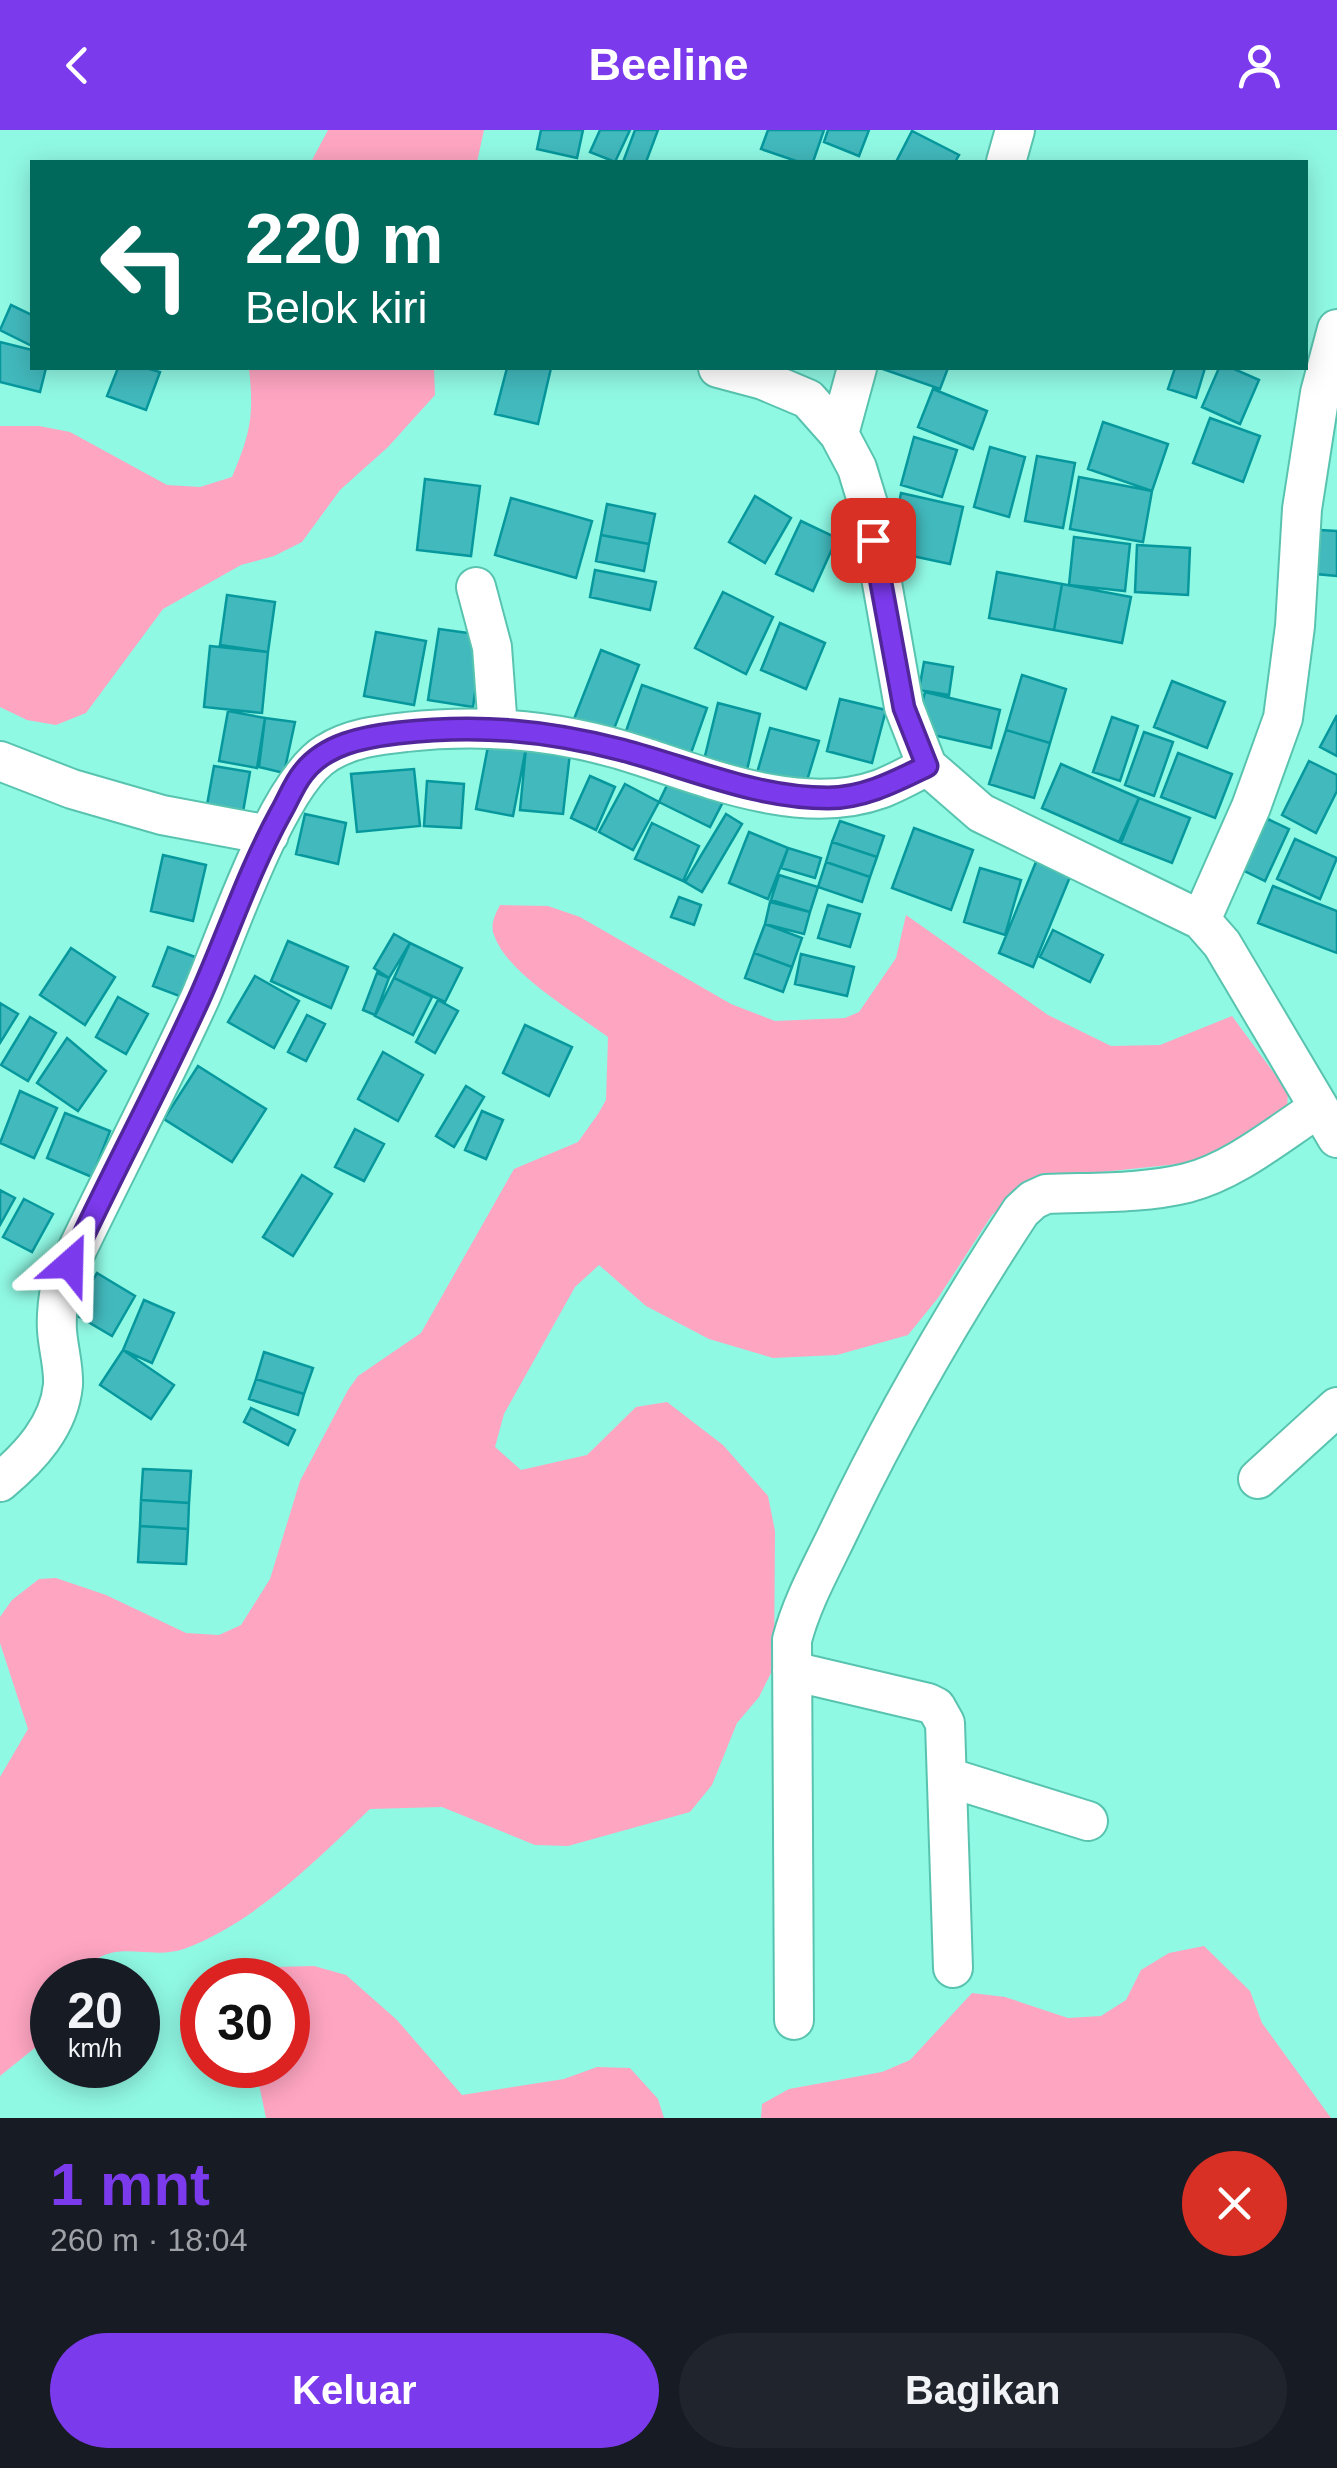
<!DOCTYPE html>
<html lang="id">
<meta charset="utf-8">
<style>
:root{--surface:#171b24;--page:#20242c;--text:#f1f3f6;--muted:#9ea1a6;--accent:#7c3aed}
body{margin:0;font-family:Helvetica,sans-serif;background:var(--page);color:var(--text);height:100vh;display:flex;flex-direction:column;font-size:38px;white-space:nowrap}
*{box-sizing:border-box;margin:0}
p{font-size:32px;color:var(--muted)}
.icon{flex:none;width:55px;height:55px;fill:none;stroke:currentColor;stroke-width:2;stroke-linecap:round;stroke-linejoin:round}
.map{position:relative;height:1988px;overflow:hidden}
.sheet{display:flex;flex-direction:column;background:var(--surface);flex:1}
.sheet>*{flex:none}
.hud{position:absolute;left:30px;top:30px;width:1278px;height:210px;border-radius:0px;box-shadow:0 5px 25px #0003;background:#00695c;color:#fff;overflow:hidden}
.speed{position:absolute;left:30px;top:1828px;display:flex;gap:20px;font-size:50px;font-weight:700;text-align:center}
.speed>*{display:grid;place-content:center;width:130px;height:130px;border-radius:50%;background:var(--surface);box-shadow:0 5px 25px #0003;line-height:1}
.speed small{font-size:25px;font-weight:400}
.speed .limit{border:15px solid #d22;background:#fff;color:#111}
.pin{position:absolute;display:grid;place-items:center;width:85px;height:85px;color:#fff;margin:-42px;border-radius:20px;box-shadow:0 5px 15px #0006}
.me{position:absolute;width:110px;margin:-55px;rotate:25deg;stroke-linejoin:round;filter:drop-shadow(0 0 8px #0008)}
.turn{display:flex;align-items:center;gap:35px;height:210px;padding:0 50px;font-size:45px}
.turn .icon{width:130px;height:130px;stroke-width:2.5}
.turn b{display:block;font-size:70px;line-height:85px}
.round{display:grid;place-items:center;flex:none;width:105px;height:105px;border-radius:52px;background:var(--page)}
.head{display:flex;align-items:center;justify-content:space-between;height:170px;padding:0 50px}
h1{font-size:60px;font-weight:700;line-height:75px;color:var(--accent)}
.action{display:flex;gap:20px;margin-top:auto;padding:20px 50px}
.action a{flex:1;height:115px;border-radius:60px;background:var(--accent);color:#fff;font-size:40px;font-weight:700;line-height:115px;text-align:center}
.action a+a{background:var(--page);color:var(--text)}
header{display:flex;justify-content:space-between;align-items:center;height:130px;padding:0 50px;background:var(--accent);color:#fff;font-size:45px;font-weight:700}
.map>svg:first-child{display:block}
.green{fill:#fea5c2}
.building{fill:#42b9bd;stroke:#06989d;stroke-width:2.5}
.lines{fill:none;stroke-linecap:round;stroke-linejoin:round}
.minor-casing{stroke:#58c4af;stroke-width:42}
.minor{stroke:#fff;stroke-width:38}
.route-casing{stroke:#51269a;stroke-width:25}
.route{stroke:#7c3aed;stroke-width:18}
</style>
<header><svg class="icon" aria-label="back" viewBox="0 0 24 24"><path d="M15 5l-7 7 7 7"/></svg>Beeline<svg class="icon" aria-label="person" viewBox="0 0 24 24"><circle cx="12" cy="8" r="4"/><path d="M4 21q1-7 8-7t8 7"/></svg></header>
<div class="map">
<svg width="1337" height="1988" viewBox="0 0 1337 1988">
<rect width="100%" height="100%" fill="#90f9e4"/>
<path class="green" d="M 328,0 L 484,0 L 477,32 L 311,32 Z
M 249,238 L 434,238 L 435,265 L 388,317 L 340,360 L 302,412 L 274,426 L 241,435 L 163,479 L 86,583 L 56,595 L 27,590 L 0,577 L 0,296 L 39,296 L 70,302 L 167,355 L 200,357 L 232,347 C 251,302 254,285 249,238 Z
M 500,775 L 548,776 L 580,787 L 731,874 L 775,891 L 845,888 L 859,882 L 896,828 L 906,785 L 1048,885 L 1111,916 L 1160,915 L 1232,886 L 1288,962 L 1287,979 L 1207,1031 L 1035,1049 L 992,1085 L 938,1168 L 908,1205 L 837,1225 L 773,1228 L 709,1209 L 646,1176 L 599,1135 L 575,1157 L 504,1284 L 495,1317 L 521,1340 L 587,1325 L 636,1277 L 667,1272 L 723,1315 L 768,1366 L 775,1401 L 774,1537 L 759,1567 L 737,1593 L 712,1655 L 690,1682 L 568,1716 L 535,1715 L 442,1677 L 370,1679 C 315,1731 256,1792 184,1819 C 146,1832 104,1802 80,1850 L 52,1850 L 52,1904 L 0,1946 L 0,1647 L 28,1599 L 0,1513 L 0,1487 L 12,1470 L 39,1449 L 56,1448 L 106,1465 L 186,1503 L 219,1505 L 241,1495 L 270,1449 L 300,1351 L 348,1260 L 358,1246 L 421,1203 L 514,1039 L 578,1012 L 598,984 L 606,970 L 608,907 C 576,883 507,844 494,805 C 490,794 495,785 500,775 Z
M 1204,1816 L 1250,1861 L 1262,1893 L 1331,1988 L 761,1988 L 762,1974 L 789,1959 L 882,1942 L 910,1930 L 972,1863 L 1005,1867 L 1068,1888 L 1101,1886 L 1126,1870 L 1141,1840 L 1169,1823 Z
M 314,1836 L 346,1845 L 397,1890 L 462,1965 L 564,1949 L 597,1937 L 630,1938 L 658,1969 L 664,1988 L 266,1988 L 255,1935 L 288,1935 L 288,1850 L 247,1850 L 275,1837 Z"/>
<path class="building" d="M 541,0 L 583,0 L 577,28 L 537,19 Z
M 600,0 L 630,0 L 615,32 L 590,22 Z
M 635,0 L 658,0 L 646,32 L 623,32 Z
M 768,0 L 824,0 L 813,32 L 799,32 L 761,19 Z
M 828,0 L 869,0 L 859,26 L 824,12 Z
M 912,1 L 959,25 L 955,32 L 896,32 Z
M 11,175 L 32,185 L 32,216 L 0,200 Z
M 0,212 L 32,220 L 32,238 L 46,238 L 40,262 L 0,252 Z
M 118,238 L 146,238 L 160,242 L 146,280 L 107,266 Z
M 507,238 L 551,238 L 538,294 L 495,284 Z
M 880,238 L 948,238 L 940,259 Z
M 1175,238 L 1205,238 L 1196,268 L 1168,259 Z
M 1219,238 L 1232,238 L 1259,250 L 1240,294 L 1202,277 Z
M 933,259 L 987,281 L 973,319 L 918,297 Z
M 1210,288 L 1260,306 L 1243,352 L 1193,333 Z
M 1103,292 L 1168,314 L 1152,361 L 1088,339 Z
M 914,307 L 957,320 L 942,367 L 901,355 Z
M 990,317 L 1025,327 L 1009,387 L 974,377 Z
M 1037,326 L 1075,333 L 1063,398 L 1025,391 Z
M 1079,347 L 1152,361 L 1143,412 L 1070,399 Z
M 425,349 L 480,356 L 471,426 L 417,420 Z
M 901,363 L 963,377 L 950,434 L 889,421 Z
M 755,366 L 791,388 L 765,433 L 729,412 Z
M 511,368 L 592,391 L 576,448 L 495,425 Z
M 607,374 L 655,384 L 649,414 L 601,405 Z
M 801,391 L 837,408 L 813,461 L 776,444 Z
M 1320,400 L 1337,401 L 1337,446 L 1316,444 Z
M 601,405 L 649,414 L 644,441 L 596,431 Z
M 1074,407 L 1130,414 L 1125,461 L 1069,455 Z
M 1137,415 L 1190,418 L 1188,465 L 1135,462 Z
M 595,440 L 656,452 L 650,480 L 590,467 Z
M 997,442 L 1062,454 L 1054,500 L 989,488 Z
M 1062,454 L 1131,467 L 1122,513 L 1054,500 Z
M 723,462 L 773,487 L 746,544 L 695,518 Z
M 227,465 L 275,472 L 268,522 L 220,515 Z
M 780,493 L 825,513 L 806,559 L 761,540 Z
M 439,499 L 483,505 L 473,577 L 428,570 Z
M 376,502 L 426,511 L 414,575 L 364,566 Z
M 210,516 L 268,522 L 262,583 L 204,577 Z
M 601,520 L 639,535 L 612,604 L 574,589 Z
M 924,532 L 953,537 L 949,565 L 919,560 Z
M 1022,545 L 1066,559 L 1050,613 L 1006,600 Z
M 1172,551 L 1225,572 L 1207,618 L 1154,597 Z
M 642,555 L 707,578 L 690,626 L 625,604 Z
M 925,562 L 1000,580 L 991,618 L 915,601 Z
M 840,569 L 886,580 L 872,633 L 827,621 Z
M 718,573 L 760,584 L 747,640 L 704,630 Z
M 228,581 L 265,588 L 257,638 L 219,631 Z
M 1337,585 L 1337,626 L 1320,617 Z
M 1112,587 L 1138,596 L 1120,651 L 1093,642 Z
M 265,588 L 295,592 L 284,643 L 259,637 Z
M 770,598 L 819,611 L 805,657 L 757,643 Z
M 1006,600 L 1050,613 L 1034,668 L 989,654 Z
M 1144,602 L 1173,612 L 1154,666 L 1125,655 Z
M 489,611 L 526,618 L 513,686 L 476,679 Z
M 526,618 L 570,623 L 563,684 L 520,680 Z
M 1178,623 L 1232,644 L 1215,688 L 1161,667 Z
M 1309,631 L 1337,645 L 1337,661 L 1316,703 L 1282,685 Z
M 1061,634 L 1139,668 L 1119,712 L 1042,678 Z
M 214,636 L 250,642 L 243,682 L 207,675 Z
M 414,639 L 420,696 L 357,702 L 351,644 Z
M 672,645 L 724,670 L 710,697 L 659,672 Z
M 590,646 L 615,657 L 596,700 L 571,688 Z
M 427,651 L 464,654 L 461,698 L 424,696 Z
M 625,654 L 659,672 L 633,720 L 599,702 Z
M 1139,668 L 1190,688 L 1172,733 L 1121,713 Z
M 1255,683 L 1289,699 L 1265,751 L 1232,735 Z
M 305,684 L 346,693 L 338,734 L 296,724 Z
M 726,684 L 742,694 L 702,762 L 685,752 Z
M 840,691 L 884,706 L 877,727 L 832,712 Z
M 652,693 L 699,716 L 683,751 L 635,729 Z
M 914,698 L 973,720 L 951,780 L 892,758 Z
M 749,702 L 788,718 L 768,769 L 729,753 Z
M 1295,709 L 1337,728 L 1320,769 L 1277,749 Z
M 832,712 L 877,727 L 870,747 L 826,732 Z
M 788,718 L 821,728 L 815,748 L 781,738 Z
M 163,725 L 206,735 L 193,791 L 151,781 Z
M 1038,727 L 1072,742 L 1033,837 L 999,823 Z
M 826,732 L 870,747 L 862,772 L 818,757 Z
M 980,738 L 1021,750 L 1005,805 L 964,792 Z
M 779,745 L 818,757 L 810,782 L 771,770 Z
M 1273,756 L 1337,781 L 1337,823 L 1258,793 Z
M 679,767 L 701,775 L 694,795 L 671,787 Z
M 770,772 L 810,782 L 804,804 L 765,794 Z
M 828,775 L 860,784 L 850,817 L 818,808 Z
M 765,794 L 802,808 L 792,837 L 754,823 Z
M 1053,800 L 1103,825 L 1090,852 L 1040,827 Z
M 394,804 L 410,813 L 389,848 L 374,838 Z
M 288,811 L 348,837 L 331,878 L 271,851 Z
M 410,813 L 462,838 L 445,872 L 394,848 Z
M 168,817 L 198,828 L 182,867 L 153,856 Z
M 71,818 L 115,847 L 85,895 L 40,865 Z
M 754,823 L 792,837 L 783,862 L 745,848 Z
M 801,824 L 854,837 L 847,866 L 795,854 Z
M 377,843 L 389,848 L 375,885 L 363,880 Z
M 255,846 L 299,871 L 274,918 L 228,892 Z
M 394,848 L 432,867 L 413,905 L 375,886 Z
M 118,867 L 148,884 L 126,924 L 96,907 Z
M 438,870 L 458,881 L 435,923 L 416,912 Z
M 0,873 L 18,884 L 0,913 Z
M 307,885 L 325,894 L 306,931 L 288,922 Z
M 30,887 L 56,903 L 28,951 L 1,935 Z
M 525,895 L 572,917 L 549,966 L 503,943 Z
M 67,908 L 106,941 L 78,981 L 37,953 Z
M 383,922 L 423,945 L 398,991 L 358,969 Z
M 198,936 L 266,979 L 232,1032 L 164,989 Z
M 466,956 L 484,967 L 454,1017 L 436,1006 Z
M 20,961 L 57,978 L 34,1028 L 0,1013 Z
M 482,981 L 503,990 L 486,1029 L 465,1020 Z
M 65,983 L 110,1001 L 92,1047 L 47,1028 Z
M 355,999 L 384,1014 L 364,1051 L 335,1037 Z
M 302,1045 L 332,1064 L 293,1126 L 263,1107 Z
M 0,1060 L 15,1068 L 0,1095 Z
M 24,1069 L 53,1084 L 32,1122 L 3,1107 Z
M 97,1143 L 135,1166 L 112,1206 L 73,1183 Z
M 144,1170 L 174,1183 L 152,1233 L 123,1220 Z
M 123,1220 L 174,1255 L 151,1289 L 100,1255 Z
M 264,1222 L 313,1238 L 304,1264 L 256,1249 Z
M 256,1249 L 304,1264 L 298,1285 L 249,1269 Z
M 251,1278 L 295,1300 L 288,1315 L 244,1292 Z
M 143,1339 L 191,1341 L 189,1373 L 141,1370 Z
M 141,1370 L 189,1373 L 188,1399 L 140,1396 Z
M 140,1396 L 188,1399 L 186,1434 L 138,1432 Z"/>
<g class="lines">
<g class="minor-casing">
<path id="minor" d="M 1006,32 L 1015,0
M 718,238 L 763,250 L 808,269 L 839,304 L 857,338 L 868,374 L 904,577 L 927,636 L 981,683 L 1201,790 L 1222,814 L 1337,1008
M 839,304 L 857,238
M 476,457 L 492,517 L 498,599
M 0,631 L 72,659 L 162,685 L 269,705
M 1201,790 L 1251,677 L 1283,588 L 1295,496 L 1302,379 L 1320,263 L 1337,199
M 1258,1349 L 1337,1277
M 0,1352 C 30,1327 59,1296 63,1255 C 64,1237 58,1218 57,1200 C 56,1185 58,1169 61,1153 C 106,1058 156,964 200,868 C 225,811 277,652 327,623 C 351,608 379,605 406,602 C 487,593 567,601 644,627 C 715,651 806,686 880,659 C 896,653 912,644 927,636
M 792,1541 L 928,1573 L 936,1577 L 945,1593 L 953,1838
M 947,1647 L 1088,1691
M 794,1890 L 792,1510 C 802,1471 823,1435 840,1399 C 893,1288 954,1183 1021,1081 L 1033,1070 L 1046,1064 C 1093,1062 1142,1064 1187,1053 C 1234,1041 1277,1005 1317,979"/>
</g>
<use href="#minor" class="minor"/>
</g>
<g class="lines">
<g class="route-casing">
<path id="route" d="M 70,1134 C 111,1045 158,959 199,869 C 227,807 248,742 281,682 C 288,670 294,654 303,643 C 325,614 364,607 398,603 C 477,594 545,600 622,620 C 690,638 756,668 828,668 C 864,668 896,651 927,636 L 904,578 L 873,410"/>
</g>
<use href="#route" class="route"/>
</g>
</svg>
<div class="speed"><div>20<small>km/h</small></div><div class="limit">30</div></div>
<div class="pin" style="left:873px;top:410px;background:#d93025"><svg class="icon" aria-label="arrive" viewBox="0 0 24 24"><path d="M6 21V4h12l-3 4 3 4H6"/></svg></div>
<svg class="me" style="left:70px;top:1134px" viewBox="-20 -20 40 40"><path d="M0-17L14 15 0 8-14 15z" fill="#7c3aed" stroke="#fff" stroke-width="4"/></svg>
<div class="hud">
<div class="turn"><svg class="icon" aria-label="left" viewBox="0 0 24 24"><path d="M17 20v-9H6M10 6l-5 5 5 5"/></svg><div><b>220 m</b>Belok kiri</div></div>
</div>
</div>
<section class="sheet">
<div class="head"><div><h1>1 mnt</h1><p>260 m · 18:04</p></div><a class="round" style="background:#d93025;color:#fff"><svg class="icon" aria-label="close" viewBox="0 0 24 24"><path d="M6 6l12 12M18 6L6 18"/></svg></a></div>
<div class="action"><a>Keluar</a><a>Bagikan</a></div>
</section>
